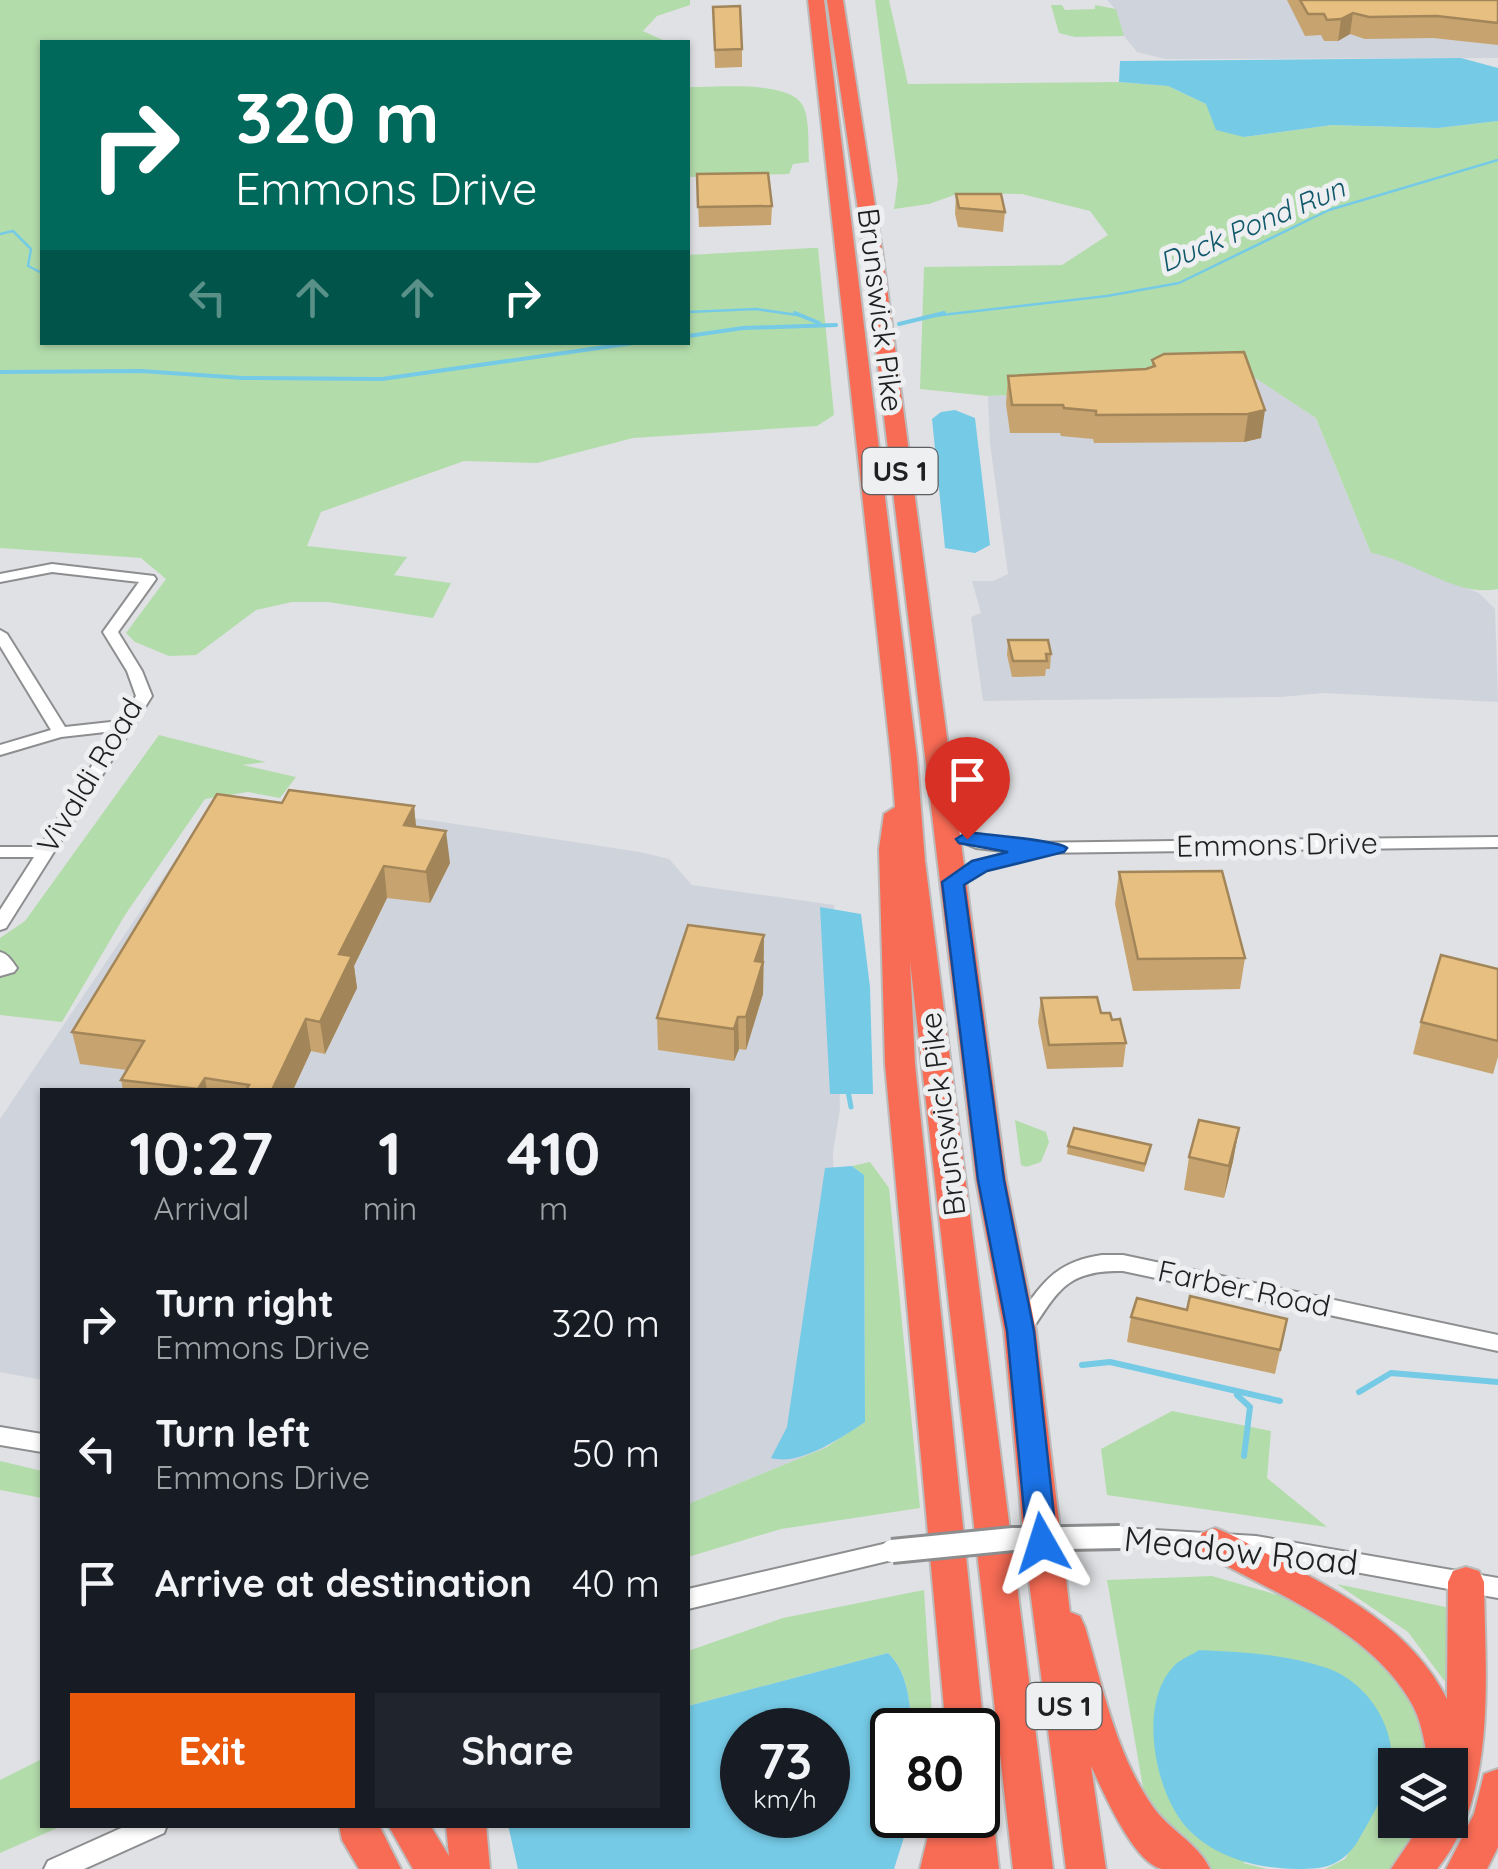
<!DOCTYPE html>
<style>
:root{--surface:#171b24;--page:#20242c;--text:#f1f3f6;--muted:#9ea1a6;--accent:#ea580c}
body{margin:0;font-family:Quicksand,sans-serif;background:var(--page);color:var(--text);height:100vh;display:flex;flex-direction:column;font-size:38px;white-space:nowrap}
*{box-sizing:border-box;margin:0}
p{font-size:32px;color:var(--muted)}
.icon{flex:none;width:55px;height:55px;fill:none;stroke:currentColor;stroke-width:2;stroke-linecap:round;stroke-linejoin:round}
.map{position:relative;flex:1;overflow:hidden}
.sheet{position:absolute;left:40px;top:1088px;width:650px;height:740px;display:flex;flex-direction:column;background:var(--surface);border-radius:0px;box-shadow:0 2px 8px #0004}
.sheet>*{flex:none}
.top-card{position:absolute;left:40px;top:40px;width:650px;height:305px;border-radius:0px;box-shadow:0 2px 8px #0004;background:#00695c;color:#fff;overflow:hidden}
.controls{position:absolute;left:1378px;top:1748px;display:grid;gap:20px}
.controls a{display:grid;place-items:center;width:90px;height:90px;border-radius:0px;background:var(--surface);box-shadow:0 2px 8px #0004;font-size:50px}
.speed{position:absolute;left:720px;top:1708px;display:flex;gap:20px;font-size:50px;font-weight:700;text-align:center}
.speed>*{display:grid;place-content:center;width:130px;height:130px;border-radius:50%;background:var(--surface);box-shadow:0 2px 8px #0004;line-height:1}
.speed small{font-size:25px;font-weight:400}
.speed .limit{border:5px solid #111;border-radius:15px;background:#fff;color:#111}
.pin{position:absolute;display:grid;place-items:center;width:85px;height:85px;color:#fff;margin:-102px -42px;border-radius:50% 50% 50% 0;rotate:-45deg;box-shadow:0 0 10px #0007}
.pin .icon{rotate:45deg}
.me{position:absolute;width:110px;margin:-55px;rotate:354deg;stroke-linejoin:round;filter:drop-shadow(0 0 8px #0008)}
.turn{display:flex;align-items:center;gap:35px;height:210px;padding:0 30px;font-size:45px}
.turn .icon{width:130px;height:130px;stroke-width:2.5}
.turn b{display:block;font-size:70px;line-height:85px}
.lanes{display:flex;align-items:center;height:95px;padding:0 30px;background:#0003;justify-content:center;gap:50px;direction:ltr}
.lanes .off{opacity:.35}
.eta{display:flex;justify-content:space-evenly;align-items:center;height:170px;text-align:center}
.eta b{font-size:60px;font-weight:800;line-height:70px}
.button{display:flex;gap:20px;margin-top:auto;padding:20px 30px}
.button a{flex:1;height:115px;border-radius:0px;background:var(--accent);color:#fff;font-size:40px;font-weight:800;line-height:115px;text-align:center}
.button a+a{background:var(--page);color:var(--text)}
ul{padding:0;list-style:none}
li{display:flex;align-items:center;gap:30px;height:130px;padding:0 30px}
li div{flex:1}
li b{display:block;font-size:38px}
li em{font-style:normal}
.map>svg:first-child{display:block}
.built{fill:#cfd3dc}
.green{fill:#b3dcab}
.water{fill:#75cae6;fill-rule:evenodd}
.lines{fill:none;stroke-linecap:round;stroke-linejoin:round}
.stream-far3{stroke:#75cae6;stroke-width:2.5}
.stream-far2{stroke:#75cae6;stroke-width:4}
.stream-far1{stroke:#75cae6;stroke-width:5}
.stream{stroke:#75cae6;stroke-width:6}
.minor-casing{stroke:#8d8e90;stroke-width:4}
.highway-casing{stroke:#bcbcbc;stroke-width:4}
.minor{fill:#fff;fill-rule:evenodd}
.highway{fill:#f86c55;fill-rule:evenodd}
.minor-bridge-casing{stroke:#8d8e90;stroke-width:28;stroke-linecap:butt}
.minor-bridge{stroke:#fff;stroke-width:22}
.wall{fill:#c7a46f}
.shaded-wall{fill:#a2865a}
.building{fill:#e7bf81;stroke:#a2865a;stroke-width:2.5}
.route{fill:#1a73e8;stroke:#114b97;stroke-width:2.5}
.labels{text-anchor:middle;stroke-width:10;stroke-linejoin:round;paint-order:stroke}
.far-water-label{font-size:28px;font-style:italic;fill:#11586b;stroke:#eeeff1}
.shield{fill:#eeeff1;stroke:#5d5e5f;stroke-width:2.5}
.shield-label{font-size:28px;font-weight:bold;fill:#1f2020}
.street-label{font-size:30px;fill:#1f2020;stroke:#eeeff1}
.near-street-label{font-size:35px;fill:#1f2020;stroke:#eeeff1}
</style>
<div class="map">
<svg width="1498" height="1869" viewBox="0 0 1498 1869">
<rect width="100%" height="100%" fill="#e0e1e4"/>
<path class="built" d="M 1107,0 L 1498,0 L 1498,58 L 1165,59 L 1137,52 L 1124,36 L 1116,10 Z
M 1246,372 L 1316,418 L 1371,553 L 1391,556 L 1479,593 L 1495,609 L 1498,702 L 1324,693 L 1281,697 L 983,701 L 971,617 L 981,613 L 972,581 L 993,581 L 1008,574 L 990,444 L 988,396 L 1069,392 Z
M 217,798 L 429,820 L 640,852 L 669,859 L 692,885 L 834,905 L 840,1109 L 833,1152 L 836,1341 L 831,1415 L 825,1448 L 688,1504 L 688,1090 L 42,1090 L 42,1380 L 0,1372 L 0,1119 Z"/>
<path class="green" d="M 0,0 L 690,0 L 690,5 L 657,16 L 643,31 L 667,42 L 42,42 L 42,342 L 688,342 L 688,255 L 812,248 L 818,248 L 834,415 L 817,426 L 633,438 L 537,463 L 464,461 L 321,512 L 307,546 L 407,557 L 394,575 L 451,583 L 433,618 L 328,602 L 292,602 L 256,610 L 196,655 L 169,656 L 135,642 L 126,633 L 166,579 L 141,558 L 0,548 Z
M 875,0 L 889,0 L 908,84 L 1119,82 L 1168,86 L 1206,104 L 1244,137 L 1332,125 L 1438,128 L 1498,121 L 1498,589 C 1457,598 1413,560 1371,553 L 1316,418 L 1246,372 L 1069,392 L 988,396 L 920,389 L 924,267 L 1062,265 L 1108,235 L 1090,211 L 1022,194 L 960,193 L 929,204 L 894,209 L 898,180 Z
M 1051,5 L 1062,5 L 1065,10 L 1095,9 L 1095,5 L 1116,9 L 1124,36 L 1075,37 L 1059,33 Z
M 688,87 C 714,88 790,79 803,106 C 810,120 808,146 809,162 L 793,164 L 789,174 L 688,177 Z
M 159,735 L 266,762 L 243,765 L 296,777 L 280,798 L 248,792 L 205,799 L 125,915 L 62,1022 L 0,1015 L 0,938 L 25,921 Z
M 1015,1120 L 1046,1132 L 1049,1142 L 1041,1162 L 1026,1167 L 1021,1165 Z
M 870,1162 L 889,1188 L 920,1508 L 781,1529 L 688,1557 L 688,1504 L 825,1448 L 865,1422 L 864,1175 L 852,1166 Z
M 1172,1411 L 1271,1431 L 1267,1478 L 1327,1527 L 1107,1495 L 1101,1449 Z
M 0,1461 L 42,1471 L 42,1498 L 0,1490 Z
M 1212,1576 L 1288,1598 L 1392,1665 L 1431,1720 L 1438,1765 L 1395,1765 L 1395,1820 L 1433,1820 L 1413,1856 L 1391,1869 L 1325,1869 L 1345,1859 L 1388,1784 L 1243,1863 L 1267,1869 L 1207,1869 L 1145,1799 L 1107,1580 Z
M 1337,1584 L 1450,1608 L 1452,1691 L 1408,1632 Z
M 924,1590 L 933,1730 L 912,1730 C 910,1703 908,1672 888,1653 L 688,1706 L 688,1651 L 783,1618 Z
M 42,1759 L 42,1825 L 64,1825 L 0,1853 L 0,1780 Z"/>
<path class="water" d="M 1461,58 L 1498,68 L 1498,121 L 1438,128 L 1332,125 L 1244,137 L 1216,130 L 1206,104 L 1168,86 L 1119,82 L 1120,61 Z
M 955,410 L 975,418 L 990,545 L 975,553 L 945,548 L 932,419 L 941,412 Z
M 820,907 L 861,914 L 870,987 L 873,1094 L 830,1094 Z
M 852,1166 L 864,1175 L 865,1422 C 841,1438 800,1466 771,1458 L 787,1427 L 825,1168 Z
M 1199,1650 C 1243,1652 1285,1654 1327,1668 C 1372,1684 1403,1737 1388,1784 C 1384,1795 1363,1833 1356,1844 C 1340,1866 1325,1869 1298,1869 C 1259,1869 1215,1858 1187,1828 C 1155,1793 1137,1704 1174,1666 C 1180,1659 1192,1655 1199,1650 Z
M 888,1653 C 908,1672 910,1703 912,1730 L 892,1730 L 892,1815 L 911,1815 L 894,1869 L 518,1869 L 508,1825 L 688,1825 L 688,1706 ZM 742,1730 L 828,1730 L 828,1815 L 742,1815 Z"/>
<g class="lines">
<path class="stream-far3" d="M 0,234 L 13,231 L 31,249 L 28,266 L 42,273
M 688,312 L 756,309 L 804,316
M 933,316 L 1107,296 L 1179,283 L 1329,210 L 1498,160"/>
<path class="stream-far2" d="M 795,313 L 819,323
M 899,324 L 944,313
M 688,336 L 743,328 L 836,325
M 0,372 L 141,371 L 243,378 L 382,379 L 640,342"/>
<path class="stream-far1" d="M 848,1091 L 851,1107"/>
<path class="stream" d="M 1082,1365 L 1110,1362 L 1280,1401
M 1359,1392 L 1391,1373 L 1498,1382
M 1237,1395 L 1250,1407 L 1244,1456"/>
<g class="minor-casing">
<path id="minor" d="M 52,564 L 154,576 L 156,579 L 118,632 L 142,671 L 152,696 L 6,928 L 0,930 L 0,910 L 34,857 L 0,857 L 0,847 L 40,847 L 114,731 L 61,737 L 0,755 L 0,745 L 51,730 L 0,646 L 0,630 L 7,634 L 65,727 L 120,721 L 136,696 L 127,671 L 103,632 L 139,582 L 52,572 L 0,582 L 0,574 Z
M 946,824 L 985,839 L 1021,843 L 1498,837 L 1498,847 L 1034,853 L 1032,858 L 986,870 L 953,887 L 944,882 L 947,878 L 974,862 L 1012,852 L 976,848 L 940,833 L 938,829 L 940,825 Z
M 0,952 C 8,954 12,961 17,968 L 14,972 L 0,976 Z
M 1102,1255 L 1123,1255 L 1498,1335 L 1498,1351 L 1123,1271 C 1064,1270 1058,1292 1027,1337 L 1020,1339 L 1013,1337 L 1010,1331 L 1013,1325 C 1040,1287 1052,1262 1102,1255 Z
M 0,1427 L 42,1434 L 42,1452 L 0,1445 Z
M 1120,1528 L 1256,1536 L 1498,1578 L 1498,1598 L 1256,1554 L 1120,1546 L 1112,1544 L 1109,1537 L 1112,1530 Z
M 892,1542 L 900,1544 L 903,1551 L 900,1558 L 688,1609 L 688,1589 Z
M 128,1825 L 167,1825 L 164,1833 L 84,1869 L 44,1869 L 48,1861 Z"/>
</g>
<g class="highway-casing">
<path id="highway" d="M 808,0 L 824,0 L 917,758 L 925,861 L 1053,1869 L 1013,1869 L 910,961 L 915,1064 L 984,1730 L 978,1742 L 978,1730 L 946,1730 L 885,1064 L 879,849 L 884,814 L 895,807 L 891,758 Z
M 827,0 L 843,0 L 882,250 L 1006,1180 L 1036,1331 L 1070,1612 L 1080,1616 L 1085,1627 C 1103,1688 1116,1754 1153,1807 C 1169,1830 1199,1844 1210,1869 C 1195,1869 1176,1869 1162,1869 C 1133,1863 1103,1791 1091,1766 L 1106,1869 L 1066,1869 L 1024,1543 L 1004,1331 L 976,1180 L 864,250 Z
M 1215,1528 C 1237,1536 1257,1549 1277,1559 C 1344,1594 1412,1630 1447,1699 L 1448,1582 L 1453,1571 L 1466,1567 L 1479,1571 L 1484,1582 C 1485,1674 1498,1795 1437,1869 L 1391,1869 L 1424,1820 L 1450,1820 L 1450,1765 L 1429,1765 C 1424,1742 1422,1719 1409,1699 C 1366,1628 1272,1592 1202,1553 L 1197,1543 L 1202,1533 Z
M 1498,1769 L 1498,1847 L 1487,1869 L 1446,1869 L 1474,1814 L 1484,1774 Z
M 978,1799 L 987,1802 L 993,1815 L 999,1869 L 920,1869 L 933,1815 L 978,1815 Z
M 339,1825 L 379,1825 L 401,1869 L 359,1869 L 342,1840 Z
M 388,1825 L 430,1825 L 449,1856 L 446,1825 L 486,1825 L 490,1869 L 413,1869 Z"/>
</g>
<use href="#minor" class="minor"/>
<use href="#highway" class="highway"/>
<g class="minor-bridge-casing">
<path id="minor-bridge" d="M 892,1551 L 1013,1539 L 1120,1537"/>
</g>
<use href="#minor-bridge" class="minor-bridge"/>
</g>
<path class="wall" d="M 1287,0 L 1498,0 L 1498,45 L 1433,38 L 1365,39 L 1350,34 L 1338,41 L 1324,41 L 1321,35 L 1305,36 Z
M 713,7 L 742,49 L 742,67 L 715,68 Z
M 697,174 L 772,206 L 771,225 L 699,227 Z
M 956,194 L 1005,212 L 1003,232 L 958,227 L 955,214 Z
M 1244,352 L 1261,438 L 1244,442 L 1094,443 L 1093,439 L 1061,436 L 1060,433 L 1010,433 L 1006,404 L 1008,376 L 1146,369 L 1152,367 L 1152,360 Z
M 1008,640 L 1051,654 L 1050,669 L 1046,669 L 1045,676 L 1012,677 L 1007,655 Z
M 414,806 L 416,827 L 450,863 L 430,903 L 387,898 L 354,966 L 357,988 L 325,1054 L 311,1051 L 293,1090 L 123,1090 L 121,1080 L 127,1070 L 80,1064 L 72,1032 Z
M 1119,872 L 1245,958 L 1240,989 L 1133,991 L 1115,904 Z
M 764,935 L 763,994 L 746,1050 L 739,1049 L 734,1061 L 658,1050 L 657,1018 Z
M 1498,969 L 1498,1057 L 1493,1074 L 1413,1054 L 1421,1022 Z
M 1041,998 L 1101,1013 L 1112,1020 L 1126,1043 L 1123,1067 L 1047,1069 L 1038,1022 Z
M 1239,1128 L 1233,1161 L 1224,1198 L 1184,1190 L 1189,1157 Z
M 1151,1145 L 1144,1172 L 1067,1154 L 1068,1146 Z
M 1187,1310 L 1287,1319 L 1275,1374 L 1127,1342 L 1131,1317 Z"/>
<path class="shaded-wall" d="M 1353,13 L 1350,34 L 1338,41 L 1341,19 Z
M 1265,410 L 1261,438 L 1244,442 L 1248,414 Z
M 414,806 L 417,837 L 404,825 Z
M 446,831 L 450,863 L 430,903 L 426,872 Z
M 384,866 L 387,898 L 354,966 L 357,988 L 325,1054 L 320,1022 L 339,954 Z
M 764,935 L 763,994 L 746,1050 L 746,1017 L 755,961 Z
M 738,1017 L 739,1049 L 734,1061 L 734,1029 Z
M 306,1019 L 311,1051 L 293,1090 L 272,1090 Z
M 205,1078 L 207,1090 L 198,1090 Z
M 1239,1128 L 1233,1161 L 1224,1198 L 1229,1166 Z"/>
<path class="building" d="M 1300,0 L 1498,0 L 1498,23 L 1437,16 L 1369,17 L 1353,13 L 1341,19 L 1327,20 L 1324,14 L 1308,14 Z
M 740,6 L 742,49 L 715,50 L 713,7 Z
M 768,173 L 772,206 L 698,207 L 697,174 Z
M 956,194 L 1001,194 L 1005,212 L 959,208 Z
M 1244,352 L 1265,410 L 1248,414 L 1096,415 L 1096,411 L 1064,408 L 1063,405 L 1012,405 L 1008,376 L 1146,369 L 1155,366 L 1152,360 L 1164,354 Z
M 1008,640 L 1048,640 L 1051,654 L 1046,654 L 1047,661 L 1013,661 Z
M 289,790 L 414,806 L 404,825 L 446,831 L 426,872 L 384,866 L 339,954 L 352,956 L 320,1022 L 306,1019 L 272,1090 L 246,1090 L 249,1085 L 205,1078 L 198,1089 L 121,1080 L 144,1041 L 72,1032 L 217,794 L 282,803 Z
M 1222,871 L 1245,958 L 1138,959 L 1119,872 Z
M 688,925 L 764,935 L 755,961 L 763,962 L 746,1017 L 738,1017 L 734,1029 L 657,1018 Z
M 1441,955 L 1498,969 L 1498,1041 L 1421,1022 Z
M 1097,997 L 1101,1013 L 1110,1013 L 1112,1020 L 1120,1019 L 1126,1043 L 1049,1045 L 1041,998 Z
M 1199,1120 L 1239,1128 L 1229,1166 L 1189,1157 Z
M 1074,1128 L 1151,1145 L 1145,1164 L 1068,1146 Z
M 1190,1296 L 1287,1319 L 1280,1350 L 1131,1317 L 1137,1298 L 1187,1310 Z"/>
<path class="route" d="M 967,832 C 985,835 1059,840 1067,848 L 1064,852 L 987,871 L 964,885 L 1004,1180 L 1034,1331 L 1057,1543 L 1052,1552 L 1042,1555 L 1032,1552 L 1027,1543 L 1007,1331 L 978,1180 L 942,882 L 972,861 L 1008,852 L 959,843 L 956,839 Z"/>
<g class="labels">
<g class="far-water-label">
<text transform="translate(1252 225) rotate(-23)" y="10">Duck Pond Run</text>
</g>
<g class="shield">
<rect x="862.5" y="448" width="75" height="46" rx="8"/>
<rect x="1026.5" y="1683" width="75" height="46" rx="8"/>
</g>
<g class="shield-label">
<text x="900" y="481">US 1</text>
<text x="1064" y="1716">US 1</text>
</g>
<g class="street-label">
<text transform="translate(880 310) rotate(83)" y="10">Brunswick Pike</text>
<text transform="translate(90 776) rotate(-59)" y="10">Vivaldi Road</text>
<text transform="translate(1277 845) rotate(-1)" y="10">Emmons Drive</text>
<text transform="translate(943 1114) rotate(-97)" y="10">Brunswick Pike</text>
<text transform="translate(1244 1289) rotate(12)" y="10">Farber Road</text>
</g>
<g class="near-street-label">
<text transform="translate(1241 1551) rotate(6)" y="12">Meadow Road</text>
</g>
</g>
</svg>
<div class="controls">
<a><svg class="icon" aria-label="layers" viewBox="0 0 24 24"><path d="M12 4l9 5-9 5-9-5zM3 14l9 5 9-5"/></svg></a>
</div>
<div class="speed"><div>73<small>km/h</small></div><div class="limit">80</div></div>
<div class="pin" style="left:967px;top:839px;background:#d93025"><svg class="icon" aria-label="arrive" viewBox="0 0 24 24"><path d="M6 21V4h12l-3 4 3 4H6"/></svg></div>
<svg class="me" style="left:1042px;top:1543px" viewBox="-20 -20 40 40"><path d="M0-17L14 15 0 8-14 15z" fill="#1a73e8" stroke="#fff" stroke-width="4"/></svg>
<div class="top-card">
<div class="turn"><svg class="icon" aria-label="right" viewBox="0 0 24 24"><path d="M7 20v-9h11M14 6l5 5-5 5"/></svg><div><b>320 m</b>Emmons Drive</div></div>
<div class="lanes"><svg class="icon off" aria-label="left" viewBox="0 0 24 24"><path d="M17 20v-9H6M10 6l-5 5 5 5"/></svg><svg class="icon off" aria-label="ahead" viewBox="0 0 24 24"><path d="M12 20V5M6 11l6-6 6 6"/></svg><svg class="icon off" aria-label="ahead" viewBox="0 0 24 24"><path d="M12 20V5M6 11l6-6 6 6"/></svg><svg class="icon" aria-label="right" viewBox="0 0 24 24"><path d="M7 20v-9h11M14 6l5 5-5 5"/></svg></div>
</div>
<section class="sheet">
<div class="eta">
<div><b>10:27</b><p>Arrival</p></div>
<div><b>1</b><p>min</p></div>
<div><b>410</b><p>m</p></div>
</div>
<ul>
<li><svg class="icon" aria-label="right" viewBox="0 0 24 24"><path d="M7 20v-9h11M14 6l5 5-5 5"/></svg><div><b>Turn right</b><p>Emmons Drive</p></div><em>320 m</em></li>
<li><svg class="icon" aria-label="left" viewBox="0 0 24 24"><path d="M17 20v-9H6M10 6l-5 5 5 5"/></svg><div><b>Turn left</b><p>Emmons Drive</p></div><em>50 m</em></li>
<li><svg class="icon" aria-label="arrive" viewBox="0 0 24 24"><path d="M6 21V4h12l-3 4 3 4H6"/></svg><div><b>Arrive at destination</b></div><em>40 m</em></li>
</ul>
<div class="button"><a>Exit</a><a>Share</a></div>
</section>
</div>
